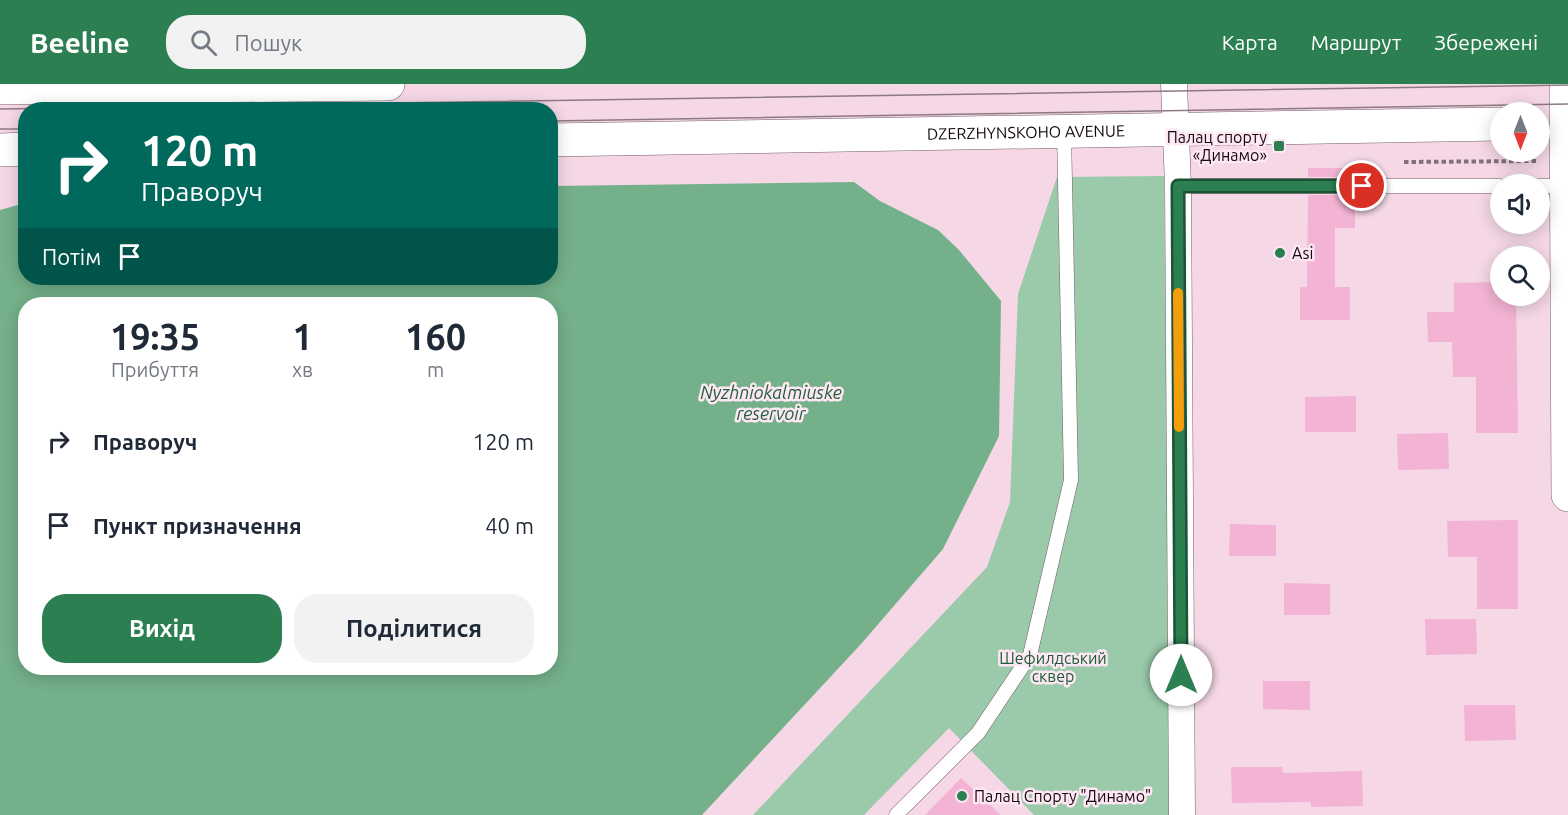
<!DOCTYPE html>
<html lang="uk">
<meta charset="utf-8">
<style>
:root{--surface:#fff;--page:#f2f2f3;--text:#1f2937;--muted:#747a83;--accent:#2b7f51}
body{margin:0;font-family:Ubuntu,sans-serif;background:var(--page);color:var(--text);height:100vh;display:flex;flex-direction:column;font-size:22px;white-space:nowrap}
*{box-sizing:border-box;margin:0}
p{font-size:20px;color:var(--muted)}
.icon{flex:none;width:33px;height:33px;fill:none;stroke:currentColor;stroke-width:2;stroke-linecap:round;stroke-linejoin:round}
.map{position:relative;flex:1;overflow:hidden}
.drawer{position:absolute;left:18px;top:213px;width:540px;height:378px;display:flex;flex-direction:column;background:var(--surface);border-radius:24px;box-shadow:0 3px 15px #0003}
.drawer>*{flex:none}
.banner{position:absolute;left:18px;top:18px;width:540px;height:183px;border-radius:24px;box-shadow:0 3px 15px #0003;background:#00695c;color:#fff;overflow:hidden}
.needle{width:39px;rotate:180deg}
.tools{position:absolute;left:1490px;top:18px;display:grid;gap:12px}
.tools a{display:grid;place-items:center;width:60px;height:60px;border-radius:50%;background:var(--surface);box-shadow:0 3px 15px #0003;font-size:30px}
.pin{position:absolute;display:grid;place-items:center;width:51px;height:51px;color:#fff;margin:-26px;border:3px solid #fff;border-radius:50%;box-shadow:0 2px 6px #0007}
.me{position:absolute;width:66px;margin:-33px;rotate:0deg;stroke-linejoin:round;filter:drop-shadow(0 0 4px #0008)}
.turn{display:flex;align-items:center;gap:21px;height:126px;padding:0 24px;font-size:27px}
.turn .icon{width:78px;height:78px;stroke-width:2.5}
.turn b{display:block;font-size:42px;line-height:51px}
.then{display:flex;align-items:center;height:57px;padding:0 24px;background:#0003;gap:12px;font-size:22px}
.eta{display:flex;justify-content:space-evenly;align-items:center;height:102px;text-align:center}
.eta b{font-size:36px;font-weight:700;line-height:42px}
.button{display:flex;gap:12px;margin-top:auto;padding:12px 24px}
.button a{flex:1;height:69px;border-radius:24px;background:var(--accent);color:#fff;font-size:24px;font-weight:700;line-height:69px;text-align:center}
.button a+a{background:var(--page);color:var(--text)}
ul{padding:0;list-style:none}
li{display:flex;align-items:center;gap:18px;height:84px;padding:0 24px}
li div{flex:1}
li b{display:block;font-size:22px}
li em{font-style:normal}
header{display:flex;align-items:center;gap:36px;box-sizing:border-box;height:84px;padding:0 30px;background:var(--accent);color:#fff}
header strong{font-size:28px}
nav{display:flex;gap:33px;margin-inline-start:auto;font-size:21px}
.search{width:420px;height:54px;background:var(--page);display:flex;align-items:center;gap:15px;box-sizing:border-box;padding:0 21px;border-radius:24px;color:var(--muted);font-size:22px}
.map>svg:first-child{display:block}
.green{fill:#9acaaa}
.water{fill:#74b08a;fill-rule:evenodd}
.building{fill:#f3b3d4}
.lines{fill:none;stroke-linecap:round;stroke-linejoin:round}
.service-casing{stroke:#755c69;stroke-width:15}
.minor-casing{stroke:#755c69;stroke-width:27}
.tertiary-casing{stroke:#755c69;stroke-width:34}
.path{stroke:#84707a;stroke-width:4;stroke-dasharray:4.5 3;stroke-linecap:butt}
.service{stroke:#fff;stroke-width:14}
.minor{stroke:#fff;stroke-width:26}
.tertiary{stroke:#fff;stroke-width:33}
.tram{stroke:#8d7983;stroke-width:1.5}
.route-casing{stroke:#1c5335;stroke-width:15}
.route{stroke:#2b7f51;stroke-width:10}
.slow{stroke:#f59e0b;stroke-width:10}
.poi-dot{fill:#2b7f51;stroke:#fee6f2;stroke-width:2}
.labels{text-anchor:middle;stroke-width:5;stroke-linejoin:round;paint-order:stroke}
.street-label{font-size:16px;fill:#130a0f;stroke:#fee6f2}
.poi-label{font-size:16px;fill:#130a0f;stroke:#fee6f2;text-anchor:start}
.park-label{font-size:16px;fill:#195e39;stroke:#fee6f2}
.water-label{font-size:18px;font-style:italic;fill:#1f633e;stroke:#fee6f2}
</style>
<header>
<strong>Beeline</strong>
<div class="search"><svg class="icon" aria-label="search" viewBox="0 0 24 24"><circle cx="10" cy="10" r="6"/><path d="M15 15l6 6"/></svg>Пошук</div>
<nav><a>Карта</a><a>Маршрут</a><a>Збережені</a></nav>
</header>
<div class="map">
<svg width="1568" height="731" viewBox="0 0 1568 731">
<rect width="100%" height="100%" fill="#f5d7e6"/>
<path class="green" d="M 1164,92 L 1171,731 L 1034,731 L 949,644 L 864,731 L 753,731 L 987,483 L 1010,418 L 1018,210 L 1057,93 Z"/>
<path class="water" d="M 854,98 L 880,117 L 938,146 L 959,166 L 1001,217 L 999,352 L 943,465 L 861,560 L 702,731 L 0,731 L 0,126 L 25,119 L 26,194 L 550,194 L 551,102 ZM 26,220 L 550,220 L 550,584 L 26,584 Z"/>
<path class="building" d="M 1308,84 L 1355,84 L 1355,93 L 1308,93 Z
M 1308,111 L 1355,111 L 1355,144 L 1335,144 L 1335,203 L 1350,203 L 1350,236 L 1300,236 L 1300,203 L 1307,203 Z
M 1500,198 L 1500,212 L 1516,212 L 1518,349 L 1476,349 L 1476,293 L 1453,293 L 1452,258 L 1428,258 L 1427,228 L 1454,228 L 1454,199 Z
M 1356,312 L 1356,348 L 1305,348 L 1305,313 Z
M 1448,349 L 1449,385 L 1398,386 L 1397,350 Z
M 1518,436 L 1518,525 L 1477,525 L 1477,473 L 1448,473 L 1447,437 Z
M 1230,440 L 1276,441 L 1276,472 L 1229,472 Z
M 1284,499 L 1330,500 L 1330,531 L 1284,531 Z
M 1425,535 L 1476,535 L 1477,570 L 1426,571 Z
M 1263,597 L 1310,597 L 1310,626 L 1263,625 Z
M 1464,621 L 1515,621 L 1516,656 L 1465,657 Z
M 1231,683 L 1282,683 L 1283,689 L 1362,687 L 1363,722 L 1311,723 L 1311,718 L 1232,719 Z
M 961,694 L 1001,731 L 925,731 Z"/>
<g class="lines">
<g class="service-casing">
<path id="service" d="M 1178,102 L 1500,102
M 1539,102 L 1565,102
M 896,731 L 978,649 L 1030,571 L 1071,396 L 1064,47"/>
</g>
<g class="minor-casing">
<path id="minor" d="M 1174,0 L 1178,102 L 1182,731"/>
</g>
<g class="tertiary-casing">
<g id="tertiary">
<path d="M 1566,0 L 1568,411"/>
<path d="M 0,4 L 388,0"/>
<path id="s1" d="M 550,56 L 1500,40"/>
<path d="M 0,66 L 26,65"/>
</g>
</g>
<path class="path" d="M 1404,78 L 1537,77"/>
<use href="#service" class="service"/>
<use href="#minor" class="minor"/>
<use href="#tertiary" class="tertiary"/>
<path class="tram" d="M 0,25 L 1568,1
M 550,37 L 1568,20
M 0,45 L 26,45"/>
</g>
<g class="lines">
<g class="route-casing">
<path id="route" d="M 1181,591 L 1178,102 L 1362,102"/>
</g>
<use href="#route" class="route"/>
<path class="slow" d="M 1178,209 L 1179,343"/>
</g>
<g class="poi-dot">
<rect x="1273" y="56" width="12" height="12" rx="3"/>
<circle cx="1280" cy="169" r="6"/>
<circle cx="962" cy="712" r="6"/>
</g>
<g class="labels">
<g class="street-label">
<text dy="6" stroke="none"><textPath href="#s1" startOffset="476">DZERZHYNSKOHO AVENUE</textPath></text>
</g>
<g class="poi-label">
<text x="1267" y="59" text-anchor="end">Палац спорту<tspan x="1267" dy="18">«Динамо»</tspan></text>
<text x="1292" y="175">Asi</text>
<text x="974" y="718">Палац Спорту "Динамо"</text>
</g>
<g class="park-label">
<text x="1053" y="580">Шефилдський<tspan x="1053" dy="18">сквер</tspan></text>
</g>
<g class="water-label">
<text x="771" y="315">Nyzhniokalmiuske<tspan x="771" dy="21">reservoir</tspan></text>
</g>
</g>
</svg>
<div class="tools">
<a><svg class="needle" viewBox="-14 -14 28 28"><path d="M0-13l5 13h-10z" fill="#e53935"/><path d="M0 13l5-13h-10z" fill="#747a83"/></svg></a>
<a><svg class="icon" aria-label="sound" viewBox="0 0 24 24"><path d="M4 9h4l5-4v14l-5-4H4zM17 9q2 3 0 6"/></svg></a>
<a><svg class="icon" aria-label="search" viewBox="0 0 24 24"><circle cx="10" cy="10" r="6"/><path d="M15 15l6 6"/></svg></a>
</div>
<div class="pin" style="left:1362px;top:102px;background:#d93025"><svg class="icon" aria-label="arrive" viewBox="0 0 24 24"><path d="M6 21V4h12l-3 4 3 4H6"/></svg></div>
<svg class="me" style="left:1181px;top:591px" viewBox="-20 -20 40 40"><circle r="19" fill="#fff"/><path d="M0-13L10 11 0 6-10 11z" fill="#2b7f51"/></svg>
<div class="banner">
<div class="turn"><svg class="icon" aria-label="right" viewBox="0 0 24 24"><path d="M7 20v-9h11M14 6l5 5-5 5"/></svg><div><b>120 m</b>Праворуч</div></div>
<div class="then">Потім<svg class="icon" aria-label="arrive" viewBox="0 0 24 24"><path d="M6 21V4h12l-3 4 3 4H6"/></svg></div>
</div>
<section class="drawer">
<div class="eta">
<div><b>19:35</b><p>Прибуття</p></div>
<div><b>1</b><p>хв</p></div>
<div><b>160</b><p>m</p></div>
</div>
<ul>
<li><svg class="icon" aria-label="right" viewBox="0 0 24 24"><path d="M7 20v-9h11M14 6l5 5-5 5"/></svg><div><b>Праворуч</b></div><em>120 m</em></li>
<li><svg class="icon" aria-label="arrive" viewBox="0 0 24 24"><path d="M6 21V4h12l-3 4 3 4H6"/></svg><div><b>Пункт призначення</b></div><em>40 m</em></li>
</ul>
<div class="button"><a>Вихід</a><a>Поділитися</a></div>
</section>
</div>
